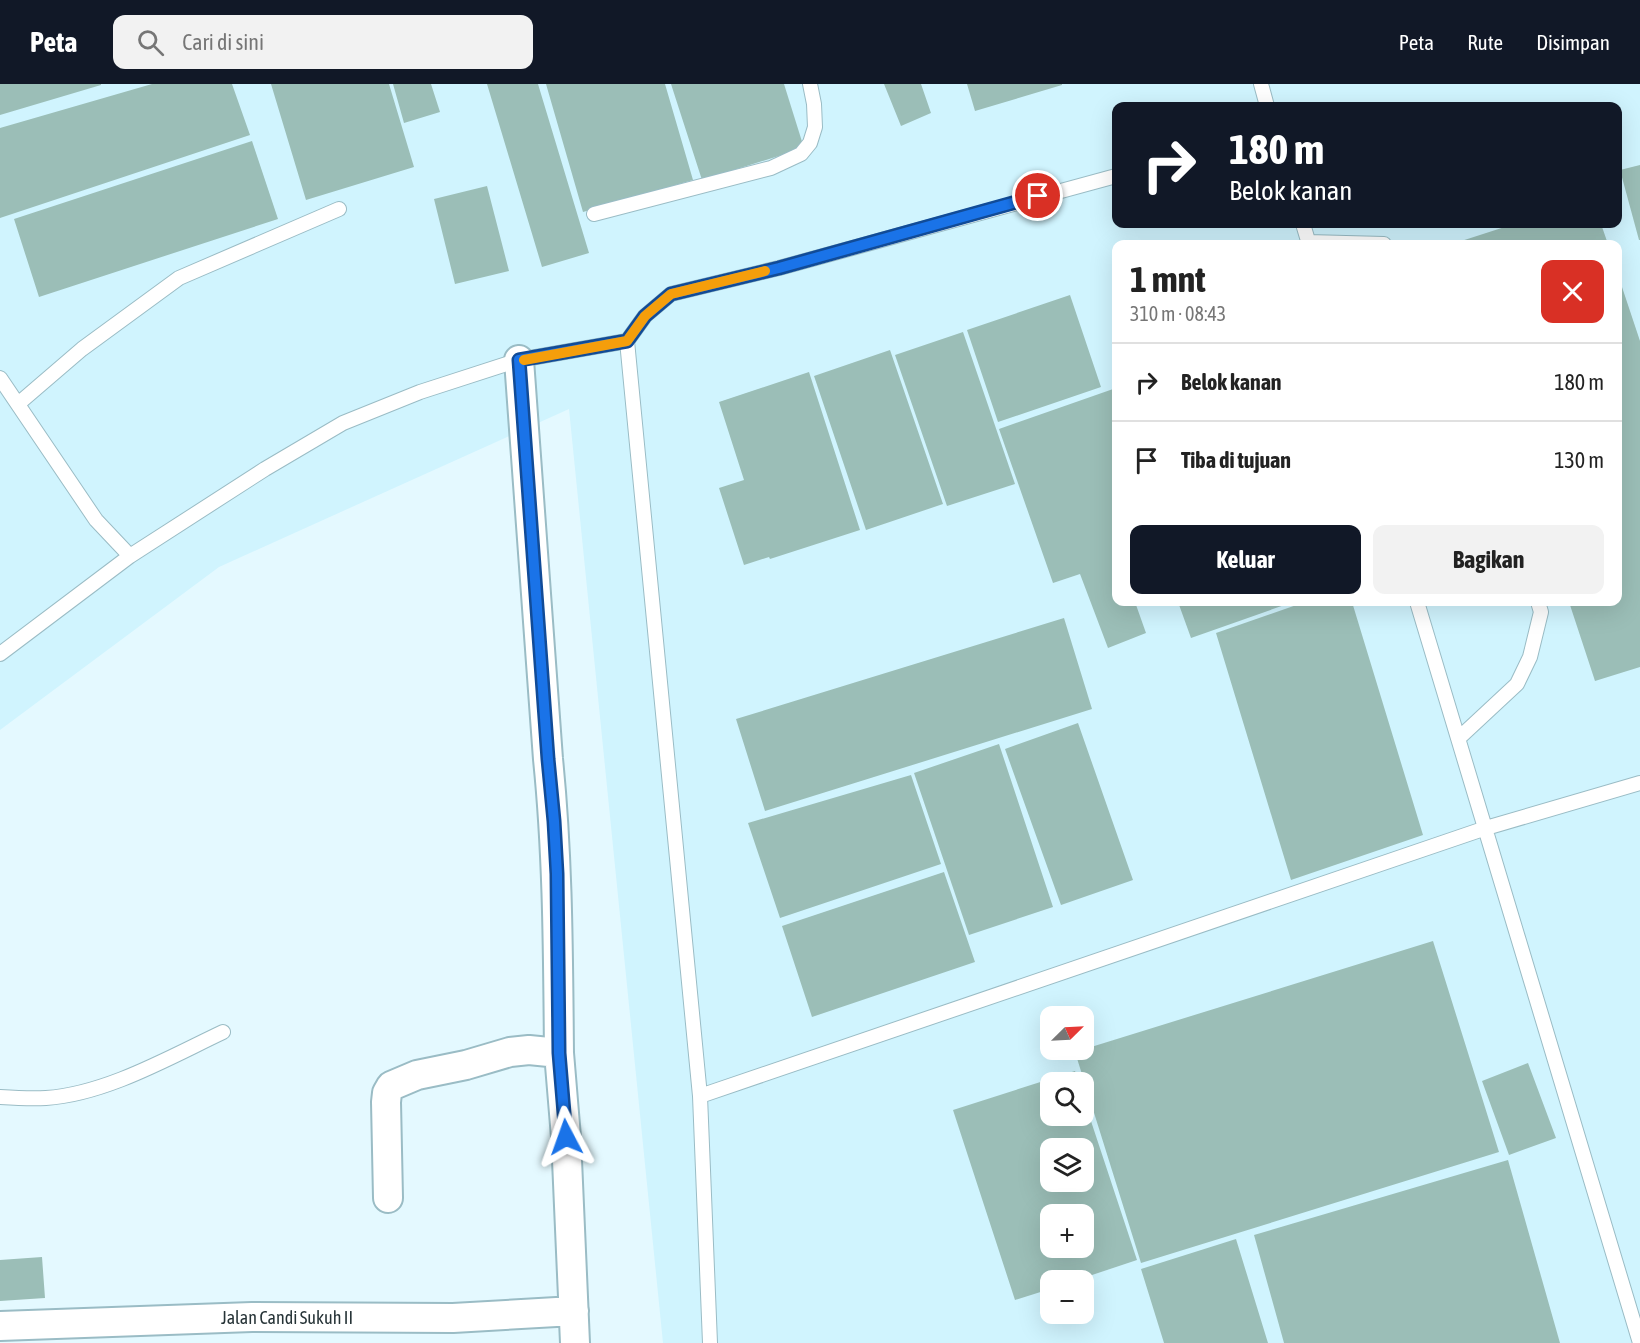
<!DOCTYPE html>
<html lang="id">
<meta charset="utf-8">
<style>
:root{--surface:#fff;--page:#f2f2f2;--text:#222;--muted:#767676;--line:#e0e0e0;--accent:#111827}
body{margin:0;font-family:"Asap Condensed",sans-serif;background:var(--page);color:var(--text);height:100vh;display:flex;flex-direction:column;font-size:22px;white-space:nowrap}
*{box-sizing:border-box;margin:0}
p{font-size:20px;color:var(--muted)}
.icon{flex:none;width:33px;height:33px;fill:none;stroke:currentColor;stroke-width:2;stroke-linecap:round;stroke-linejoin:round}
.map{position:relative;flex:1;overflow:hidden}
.sheet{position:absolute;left:1112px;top:156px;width:510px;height:366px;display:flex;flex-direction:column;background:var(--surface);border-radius:12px;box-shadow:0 6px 24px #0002}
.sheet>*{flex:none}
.hud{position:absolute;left:1112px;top:18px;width:510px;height:126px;border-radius:12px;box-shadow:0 6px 24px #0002;background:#111827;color:#fff;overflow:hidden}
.needle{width:39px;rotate:66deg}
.fabs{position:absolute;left:1040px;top:922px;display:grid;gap:12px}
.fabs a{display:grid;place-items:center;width:54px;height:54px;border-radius:12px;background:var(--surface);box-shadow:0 6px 24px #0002;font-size:30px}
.pin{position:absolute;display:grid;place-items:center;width:51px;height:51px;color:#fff;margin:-26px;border:3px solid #fff;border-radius:50%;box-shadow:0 2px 6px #0007}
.me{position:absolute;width:66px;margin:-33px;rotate:356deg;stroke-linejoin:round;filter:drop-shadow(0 0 4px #0008)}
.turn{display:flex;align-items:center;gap:21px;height:126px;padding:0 18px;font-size:27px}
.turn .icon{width:78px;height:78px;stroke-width:2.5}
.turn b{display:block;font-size:42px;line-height:51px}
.round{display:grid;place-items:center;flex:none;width:63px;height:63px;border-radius:12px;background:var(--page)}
.headline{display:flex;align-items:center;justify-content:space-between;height:102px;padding:0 18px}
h1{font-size:36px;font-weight:700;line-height:45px}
.button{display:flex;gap:12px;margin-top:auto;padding:12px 18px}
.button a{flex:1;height:69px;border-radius:12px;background:var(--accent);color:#fff;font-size:24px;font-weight:700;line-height:69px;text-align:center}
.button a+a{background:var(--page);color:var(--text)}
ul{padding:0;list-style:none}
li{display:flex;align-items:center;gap:18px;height:78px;padding:0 18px;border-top:2px solid var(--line)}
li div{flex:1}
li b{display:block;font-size:22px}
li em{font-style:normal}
header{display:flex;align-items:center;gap:36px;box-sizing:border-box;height:84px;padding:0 30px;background:var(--accent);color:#fff}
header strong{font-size:28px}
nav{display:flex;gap:33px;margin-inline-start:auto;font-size:21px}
.search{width:420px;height:54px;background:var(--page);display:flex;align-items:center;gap:15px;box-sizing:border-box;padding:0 21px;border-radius:12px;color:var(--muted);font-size:22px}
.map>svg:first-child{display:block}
.built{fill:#d0f4fe;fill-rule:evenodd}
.building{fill:#9bbeb7;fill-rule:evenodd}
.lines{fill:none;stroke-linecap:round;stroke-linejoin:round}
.lane-casing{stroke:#9abcc5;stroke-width:16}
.street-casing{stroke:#9abcc5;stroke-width:32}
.lane{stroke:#fff;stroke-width:14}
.street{stroke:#fff;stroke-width:28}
.route-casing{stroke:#114b97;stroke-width:15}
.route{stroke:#1a73e8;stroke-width:10}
.slow{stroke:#f59e0b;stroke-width:10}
.labels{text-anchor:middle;stroke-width:5;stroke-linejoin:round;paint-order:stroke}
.street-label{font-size:18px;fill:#263337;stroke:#fff}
</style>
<header>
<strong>Peta</strong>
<div class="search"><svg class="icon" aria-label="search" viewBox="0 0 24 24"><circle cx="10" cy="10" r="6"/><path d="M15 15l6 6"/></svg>Cari di sini</div>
<nav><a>Peta</a><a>Rute</a><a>Disimpan</a></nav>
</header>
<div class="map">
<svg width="1640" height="1259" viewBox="0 0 1640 1259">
<rect width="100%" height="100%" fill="#e4f9ff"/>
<path class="built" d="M 0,0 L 1640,0 L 1640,1259 L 663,1259 L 569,325 L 219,483 L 0,646 ZM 1116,22 L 1617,22 L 1617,140 L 1116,140 ZM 1116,160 L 1617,160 L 1617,518 L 1116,518 ZM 1050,933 L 1083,933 L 1083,966 L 1050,966 ZM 1050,999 L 1083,999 L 1083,1032 L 1050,1032 ZM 1050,1065 L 1083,1065 L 1083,1098 L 1050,1098 ZM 1050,1131 L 1083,1131 L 1083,1164 L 1050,1164 ZM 1050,1197 L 1083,1197 L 1083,1230 L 1050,1230 Z"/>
<path class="building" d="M 0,0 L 101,0 L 101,1 L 0,31 Z
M 152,0 L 232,0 L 250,51 L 0,134 L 0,44 Z
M 271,0 L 389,0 L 414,83 L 306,116 Z
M 393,0 L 431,0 L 440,28 L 404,39 Z
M 487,0 L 538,0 L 589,169 L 542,183 Z
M 546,0 L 665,0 L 693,96 L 583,128 Z
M 671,0 L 784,0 L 804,64 L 702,96 Z
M 884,0 L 921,0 L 931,29 L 901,42 Z
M 967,0 L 1062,0 L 1062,1 L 975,27 Z
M 252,57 L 278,135 L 39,213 L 14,135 Z
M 1640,81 L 1640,156 L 1639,156 L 1620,86 Z
M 487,102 L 509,187 L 455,200 L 434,115 Z
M 1514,140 L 1601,140 L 1608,160 L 1452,160 Z
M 1617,188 L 1640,257 L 1640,583 L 1595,597 L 1569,518 L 1617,518 Z
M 1070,211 L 1101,303 L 998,338 L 967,246 Z
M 963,248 L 1015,400 L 947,422 L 895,271 Z
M 890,266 L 943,420 L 866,446 L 814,292 Z
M 809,288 L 860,446 L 770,475 L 769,473 L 744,481 L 719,404 L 744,396 L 719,318 Z
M 1116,304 L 1116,518 L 1135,518 L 1146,549 L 1108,564 L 1080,490 L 1053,499 L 999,345 Z
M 1178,518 L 1293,518 L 1191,554 Z
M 1305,518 L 1352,518 L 1423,751 L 1291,796 L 1216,549 Z
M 1064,534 L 1092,625 L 765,727 L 736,635 Z
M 1078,639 L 1133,796 L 1061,821 L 1005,665 Z
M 999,660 L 1053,823 L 969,851 L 914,689 Z
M 911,691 L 941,780 L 780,834 L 748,739 Z
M 944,788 L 975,878 L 812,933 L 782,842 Z
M 1433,857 L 1499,1068 L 1141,1179 L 1075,968 Z
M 1528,979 L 1556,1054 L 1509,1071 L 1482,997 Z
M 1075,987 L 1079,999 L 1050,999 L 1050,1032 L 1083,1032 L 1083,1013 L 1137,1176 L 1074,1197 L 1050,1197 L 1050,1205 L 1015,1216 L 953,1026 ZM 1050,1065 L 1083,1065 L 1083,1098 L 1050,1098 ZM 1050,1131 L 1083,1131 L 1083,1164 L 1050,1164 Z
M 1508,1076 L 1560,1259 L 1284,1259 L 1254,1151 Z
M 1236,1155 L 1268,1259 L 1164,1259 L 1141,1185 Z
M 42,1173 L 45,1214 L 0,1217 L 0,1176 Z"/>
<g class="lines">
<g class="lane-casing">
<path id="lane" d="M 1261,0 L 1267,22
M 1116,92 L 779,184 L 671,210 L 645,232 L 627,257 L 700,1012 L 1486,744 L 1640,699
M 594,130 L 771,84 L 801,70 L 810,59 L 815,43 L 814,20 L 810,0
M 1303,140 L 1309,160
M 1308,158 L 1384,160
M 0,294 L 96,436 L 130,472 L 265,385 L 343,339 L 420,308 L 519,276 L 627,257
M 18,320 L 82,265 L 179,194 L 339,125
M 1417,518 L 1640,1259
M 0,570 L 130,472
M 1459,654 L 1517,600 L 1530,573 L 1541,528 L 1538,518
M 700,1012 L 710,1259
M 0,1013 C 15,1014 31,1015 46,1014 C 106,1010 170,973 223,948"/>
</g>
<g class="street-casing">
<path id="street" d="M 519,276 L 548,675 C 558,773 558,871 559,969
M 388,1114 L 386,1018 L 387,1009 L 391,1002 L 417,991 L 466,981 L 510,968 L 529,966 L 559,969 L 566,1053 L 575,1259
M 0,1242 L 252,1233 L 453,1234 L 574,1227"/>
</g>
<use href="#lane" class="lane"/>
<use href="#street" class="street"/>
</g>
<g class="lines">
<g class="route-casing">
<path id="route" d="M 566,1053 L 559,969 L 557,790 L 554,737 L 548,675 L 519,276 L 627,257 L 645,232 L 671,210 L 779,184 L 1038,112"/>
</g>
<use href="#route" class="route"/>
<path class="slow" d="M 524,276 L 627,257 L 645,232 L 671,210 L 765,187"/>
</g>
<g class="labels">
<g class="street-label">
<text x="287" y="1240">Jalan Candi Sukuh II</text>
</g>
</g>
</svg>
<div class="fabs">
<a><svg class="needle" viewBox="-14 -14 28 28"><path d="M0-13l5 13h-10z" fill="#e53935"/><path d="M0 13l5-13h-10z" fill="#767676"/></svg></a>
<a><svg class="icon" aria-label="search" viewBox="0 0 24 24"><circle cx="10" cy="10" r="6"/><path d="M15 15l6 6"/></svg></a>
<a><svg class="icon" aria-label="layers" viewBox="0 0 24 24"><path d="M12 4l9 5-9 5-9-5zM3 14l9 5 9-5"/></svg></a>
<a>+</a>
<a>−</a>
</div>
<div class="pin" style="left:1038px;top:112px;background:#d93025"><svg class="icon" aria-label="arrive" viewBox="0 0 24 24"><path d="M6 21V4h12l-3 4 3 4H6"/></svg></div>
<svg class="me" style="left:566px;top:1053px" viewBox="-20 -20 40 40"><path d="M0-17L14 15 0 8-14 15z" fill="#1a73e8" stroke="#fff" stroke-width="4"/></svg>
<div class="hud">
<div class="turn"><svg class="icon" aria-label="right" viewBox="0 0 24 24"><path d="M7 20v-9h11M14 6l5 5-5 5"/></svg><div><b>180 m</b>Belok kanan</div></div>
</div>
<section class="sheet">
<div class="headline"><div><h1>1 mnt</h1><p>310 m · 08:43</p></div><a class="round" style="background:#d93025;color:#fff"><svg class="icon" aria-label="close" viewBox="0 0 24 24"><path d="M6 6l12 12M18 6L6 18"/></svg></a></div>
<ul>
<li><svg class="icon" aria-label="right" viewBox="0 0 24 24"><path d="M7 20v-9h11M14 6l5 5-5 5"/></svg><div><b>Belok kanan</b></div><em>180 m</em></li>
<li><svg class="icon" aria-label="arrive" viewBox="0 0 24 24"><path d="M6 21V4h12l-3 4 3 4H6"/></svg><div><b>Tiba di tujuan</b></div><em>130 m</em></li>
</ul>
<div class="button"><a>Keluar</a><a>Bagikan</a></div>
</section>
</div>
